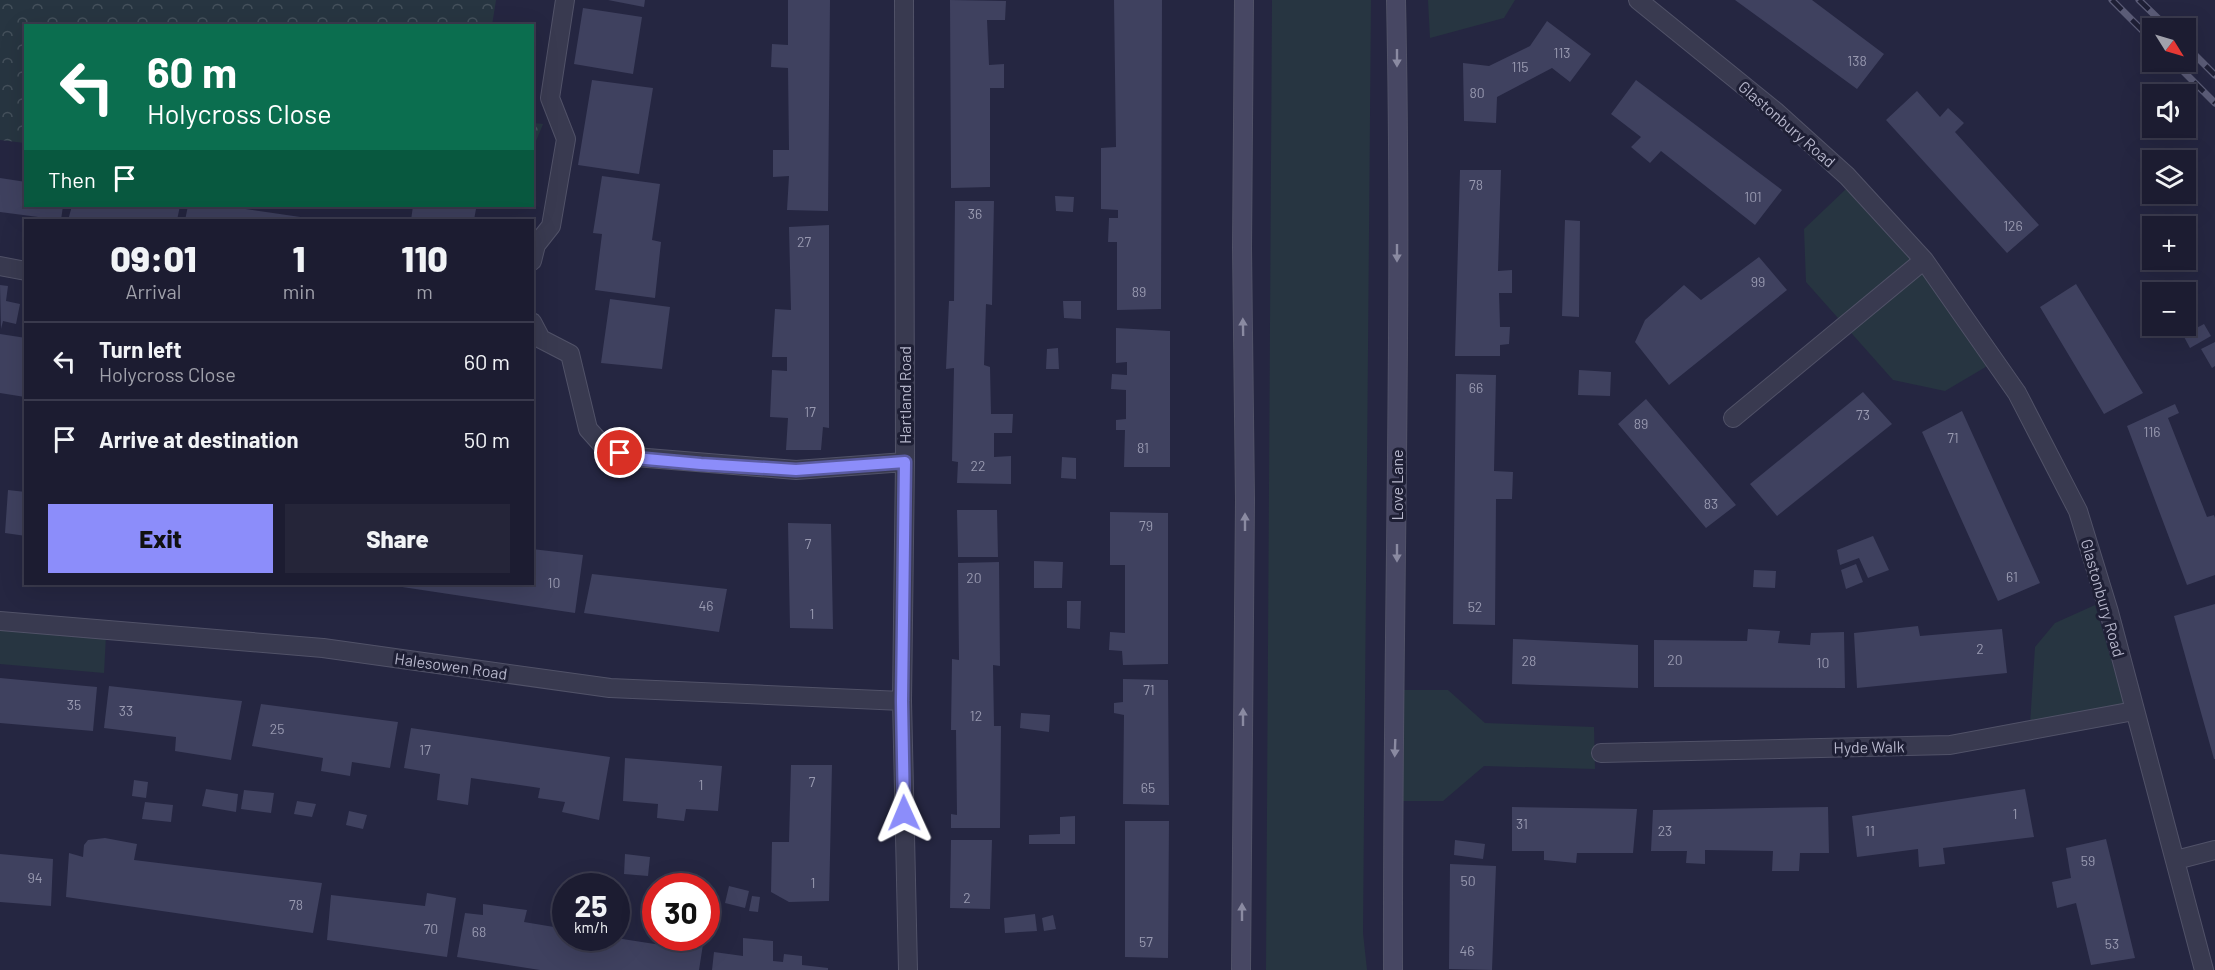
<!DOCTYPE html>
<meta charset="utf-8">
<style>
:root{--surface:#1c1c31;--page:#252539;--text:#f1f3f6;--muted:#a0a1ab;--line:#3a3a4d;--accent:#8c8dfa}
body{margin:0;font-family:Barlow,sans-serif;background:var(--page);color:var(--text);height:100vh;display:flex;flex-direction:column;font-size:22px;white-space:nowrap}
*{box-sizing:border-box;margin:0}
p{font-size:20px;color:var(--muted)}
.icon{flex:none;width:33px;height:33px;fill:none;stroke:currentColor;stroke-width:2;stroke-linecap:round;stroke-linejoin:round}
.map{position:relative;flex:1;overflow:hidden}
.details{position:absolute;left:24px;top:219px;width:510px;height:366px;display:flex;flex-direction:column;background:var(--surface);border-radius:0px;box-shadow:0 6px 24px #0002,0 0 0 2px var(--line)}
.details>*{flex:none}
.top-card{position:absolute;left:24px;top:24px;width:510px;height:183px;border-radius:0px;box-shadow:0 6px 24px #0002,0 0 0 2px var(--line);background:#0b6e4f;color:#fff;overflow:hidden}
.needle{width:39px;rotate:127deg}
.controls{position:absolute;left:2142px;top:18px;display:grid;gap:12px}
.controls a{display:grid;place-items:center;width:54px;height:54px;border-radius:0px;background:var(--surface);box-shadow:0 6px 24px #0002,0 0 0 2px var(--line);font-size:30px}
.speed{position:absolute;left:552px;top:873px;display:flex;gap:12px;font-size:30px;font-weight:700;text-align:center}
.speed>*{display:grid;place-content:center;width:78px;height:78px;border-radius:50%;background:var(--surface);box-shadow:0 6px 24px #0002,0 0 0 2px var(--line);line-height:1}
.speed small{font-size:15px;font-weight:400}
.speed .limit{border:9px solid #d22;background:#fff;color:#111}
.pin{position:absolute;display:grid;place-items:center;width:51px;height:51px;color:#fff;margin:-26px;border:3px solid #fff;border-radius:50%;box-shadow:0 2px 6px #0007}
.me{position:absolute;width:66px;margin:-33px;rotate:359deg;stroke-linejoin:round;filter:drop-shadow(0 0 4px #0008)}
.turn{display:flex;align-items:center;gap:21px;height:126px;padding:0 24px;font-size:27px}
.turn .icon{width:78px;height:78px;stroke-width:2.5}
.turn b{display:block;font-size:42px;line-height:51px}
.then{display:flex;align-items:center;height:57px;padding:0 24px;background:#0003;gap:12px;font-size:22px}
.eta{display:flex;justify-content:space-evenly;align-items:center;height:102px;text-align:center}
.eta b{font-size:36px;font-weight:800;line-height:42px}
.cta{display:flex;gap:12px;margin-top:auto;padding:12px 24px}
.cta a{flex:1;height:69px;border-radius:0px;background:var(--accent);color:#111;font-size:24px;font-weight:800;line-height:69px;text-align:center}
.cta a+a{background:var(--page);color:var(--text)}
ul{padding:0;list-style:none}
li{display:flex;align-items:center;gap:18px;height:78px;padding:0 24px;border-top:2px solid var(--line)}
li div{flex:1}
li b{display:block;font-size:22px}
li em{font-style:normal}
.map>svg:first-child{display:block}
.grass{fill:#273541}
.park{fill:url(#park-crowns)}
.building{fill:#3f415f}
.lines{fill:none;stroke-linecap:round;stroke-linejoin:round}
.street-casing{stroke:#515268;stroke-width:20}
.secondary-casing{stroke:#515268;stroke-width:20}
.street{stroke:#393a50;stroke-width:18}
.secondary{stroke:#474763;stroke-width:18}
.rail-casing{stroke:#5b5c77;stroke-width:7}
.rail{stroke:#1e1f35;stroke-width:4.5;stroke-dasharray:14;stroke-linecap:butt}
.oneway{fill:#8a8aa1}
.route-casing{stroke:#5b5ca2;stroke-width:15}
.route{stroke:#8c8dfa;stroke-width:10}
.labels{text-anchor:middle;stroke-width:6;stroke-linejoin:round;paint-order:stroke}
.number-label{font-size:14px;fill:#9899b0}
.street-label{font-size:16px;fill:#b6b6cb;stroke:#1e1f35}
</style>
<div class="map">
<svg width="2215" height="970" viewBox="0 0 2215 970">
<defs>
<pattern id="park-crowns" width="20" height="18" patternUnits="userSpaceOnUse" patternTransform="scale(1.5)"><rect width="20" height="18" fill="#273541"/><path d="M2 6a3 3 0 1 1 6 0M12 15a3 3 0 1 1 6 0" fill="none" stroke="#44505b"/></pattern>
</defs>
<rect width="100%" height="100%" fill="#252641"/>
<path class="grass" d="M 1272,0 L 1371,0 L 1363,933 L 1367,970 L 1266,970 Z
M 1428,0 L 1515,0 L 1504,18 L 1430,38 Z
M 1846,189 L 1930,269 L 1989,365 L 1945,391 L 1893,380 L 1806,282 L 1804,229 Z
M 2095,605 L 2125,706 L 2030,724 L 2035,647 L 2055,623 Z
M 0,626 L 106,635 L 104,673 L 0,664 Z
M 1391,690 L 1448,690 L 1485,723 L 1594,727 L 1595,769 L 1484,766 L 1443,801 L 1391,801 Z"/>
<path class="park" d="M 0,0 L 496,0 L 492,25 L 26,26 L 25,143 L 0,140 Z
M 533,123 L 543,124 L 533,148 L 532,123 Z"/>
<path class="building" d="M 608,0 L 645,0 L 644,7 Z
M 788,0 L 830,0 L 828,211 L 787,210 L 789,176 L 773,177 L 773,150 L 789,150 L 788,68 L 771,67 L 772,44 L 788,45 Z
M 950,0 L 1006,1 L 1005,20 L 987,20 L 989,65 L 1004,64 L 1004,88 L 990,88 L 990,187 L 951,188 Z
M 1114,0 L 1162,0 L 1161,309 L 1117,310 L 1117,242 L 1108,242 L 1109,218 L 1118,218 L 1118,210 L 1101,209 L 1101,148 L 1116,147 Z
M 1735,0 L 1812,0 L 1884,54 L 1857,89 Z
M 583,8 L 642,17 L 633,74 L 574,64 Z
M 1547,21 L 1591,54 L 1570,82 L 1552,68 L 1497,97 L 1496,123 L 1464,121 L 1463,63 L 1489,66 L 1530,46 Z
M 592,80 L 653,88 L 639,174 L 578,165 Z
M 1636,80 L 1782,190 L 1755,225 L 1661,151 L 1650,163 L 1631,147 L 1641,137 L 1611,114 Z
M 1917,91 L 1940,117 L 1948,108 L 1964,123 L 1955,132 L 2039,225 L 2007,253 L 1886,120 Z
M 1460,170 L 1501,170 L 1498,271 L 1512,270 L 1512,293 L 1499,293 L 1500,327 L 1510,327 L 1509,344 L 1500,345 L 1500,356 L 1455,356 Z
M 602,176 L 660,184 L 652,240 L 661,242 L 655,298 L 595,290 L 602,234 L 593,233 Z
M 0,178 L 26,182 L 26,206 L 63,206 L 61,220 L 0,212 Z
M 1055,196 L 1074,197 L 1073,212 L 1056,211 Z
M 955,201 L 994,201 L 992,305 L 986,304 L 984,365 L 990,367 L 991,414 L 1013,414 L 1012,433 L 994,433 L 994,457 L 1011,456 L 1011,484 L 957,483 L 958,462 L 952,461 L 954,368 L 946,369 L 949,301 L 954,301 Z
M 72,206 L 180,206 L 177,220 L 68,220 Z
M 188,206 L 224,206 L 321,220 L 185,220 Z
M 413,206 L 446,206 L 476,209 L 474,220 L 411,220 Z
M 1565,220 L 1580,221 L 1579,317 L 1562,316 Z
M 829,225 L 829,428 L 823,427 L 821,450 L 786,450 L 788,418 L 770,417 L 772,370 L 787,371 L 787,357 L 772,357 L 775,309 L 791,310 L 789,227 Z
M 1759,257 L 1787,290 L 1669,385 L 1635,342 L 1645,320 L 1684,285 L 1701,300 Z
M 2076,284 L 2143,393 L 2104,414 L 2040,307 Z
M 0,285 L 8,286 L 6,301 L 20,304 L 16,324 L 3,321 L 1,329 Z
M 610,299 L 670,307 L 662,369 L 601,363 Z
M 1063,301 L 1081,301 L 1081,319 L 1064,318 Z
M 2204,324 L 2211,336 L 2190,348 L 2183,335 Z
M 1116,328 L 1170,331 L 1170,467 L 1124,467 L 1125,430 L 1116,430 L 1116,420 L 1126,419 L 1126,390 L 1111,389 L 1112,374 L 1127,375 L 1127,362 L 1116,363 Z
M 0,334 L 26,338 L 25,397 L 0,393 Z
M 2215,342 L 2215,366 L 2212,368 L 2201,349 Z
M 1058,348 L 1059,369 L 1046,369 L 1047,349 Z
M 1579,370 L 1611,372 L 1610,396 L 1578,395 Z
M 1456,374 L 1496,375 L 1494,471 L 1513,472 L 1512,499 L 1496,499 L 1495,625 L 1453,624 Z
M 1863,392 L 1892,424 L 1777,516 L 1750,484 Z
M 1646,399 L 1736,505 L 1706,528 L 1618,424 Z
M 2175,404 L 2179,413 L 2168,418 L 2207,517 L 2214,515 L 2215,518 L 2215,575 L 2187,585 L 2127,426 Z
M 1962,411 L 2040,583 L 1998,601 L 1922,432 Z
M 1062,457 L 1076,458 L 1076,479 L 1061,478 Z
M 8,490 L 26,492 L 26,536 L 5,533 Z
M 957,510 L 997,510 L 998,557 L 958,557 Z
M 1110,512 L 1168,513 L 1168,664 L 1123,665 L 1122,651 L 1109,650 L 1110,632 L 1125,633 L 1125,565 L 1110,565 Z
M 788,523 L 831,524 L 833,629 L 790,628 Z
M 1873,536 L 1889,570 L 1868,578 L 1859,558 L 1840,565 L 1837,550 Z
M 532,549 L 583,555 L 575,613 L 389,585 L 532,584 Z
M 1034,561 L 1063,562 L 1062,588 L 1034,588 Z
M 999,562 L 1000,666 L 993,665 L 994,726 L 1001,726 L 1000,828 L 951,828 L 951,814 L 957,815 L 956,730 L 951,730 L 952,659 L 959,660 L 958,563 Z
M 1856,564 L 1863,582 L 1846,589 L 1841,570 Z
M 1754,570 L 1776,571 L 1775,588 L 1753,587 Z
M 592,574 L 727,589 L 719,632 L 584,613 Z
M 1067,601 L 1081,601 L 1080,629 L 1067,628 Z
M 2215,604 L 2215,759 L 2214,759 L 2174,616 Z
M 1918,626 L 1920,636 L 2002,629 L 2007,673 L 1857,688 L 1854,633 Z
M 1748,629 L 1780,631 L 1778,643 L 1810,645 L 1811,633 L 1844,632 L 1845,688 L 1654,687 L 1654,640 L 1747,641 Z
M 1513,639 L 1638,645 L 1638,688 L 1512,684 Z
M 0,678 L 97,687 L 93,731 L 0,723 Z
M 1123,679 L 1168,680 L 1169,805 L 1123,804 L 1124,715 L 1114,713 L 1114,703 L 1123,702 Z
M 109,686 L 242,701 L 231,760 L 175,751 L 176,737 L 104,728 Z
M 261,704 L 398,722 L 390,768 L 352,762 L 350,776 L 321,771 L 323,758 L 252,746 Z
M 1021,713 L 1050,715 L 1049,732 L 1020,728 Z
M 411,728 L 610,757 L 599,820 L 562,812 L 565,802 L 538,798 L 540,788 L 471,778 L 468,805 L 437,800 L 440,774 L 404,768 Z
M 625,758 L 722,766 L 718,811 L 686,809 L 684,821 L 657,818 L 658,804 L 623,801 Z
M 791,765 L 832,765 L 829,901 L 789,902 L 771,892 L 772,842 L 789,842 Z
M 134,780 L 148,782 L 146,798 L 132,796 Z
M 206,789 L 238,794 L 236,812 L 202,806 Z
M 2025,789 L 2034,837 L 1943,848 L 1945,864 L 1919,867 L 1918,849 L 1857,857 L 1852,816 Z
M 244,790 L 274,793 L 271,813 L 241,809 Z
M 297,801 L 316,804 L 312,817 L 294,814 Z
M 145,802 L 173,805 L 171,822 L 142,819 Z
M 1512,807 L 1637,809 L 1633,853 L 1577,853 L 1576,863 L 1544,860 L 1544,851 L 1512,851 Z
M 1828,807 L 1829,853 L 1800,853 L 1799,871 L 1772,871 L 1773,851 L 1705,850 L 1705,864 L 1686,863 L 1687,851 L 1651,851 L 1653,810 Z
M 349,811 L 367,815 L 363,829 L 346,825 Z
M 1075,816 L 1075,844 L 1029,844 L 1029,835 L 1060,834 L 1060,817 Z
M 1125,821 L 1169,821 L 1168,958 L 1125,957 Z
M 105,838 L 137,844 L 134,860 L 322,883 L 313,933 L 66,897 L 69,853 L 83,857 L 84,845 L 88,840 Z
M 2106,839 L 2135,958 L 2091,965 L 2076,903 L 2057,908 L 2052,882 L 2071,878 L 2066,848 Z
M 951,840 L 992,840 L 990,909 L 950,908 Z
M 1455,840 L 1485,844 L 1483,859 L 1454,855 Z
M 0,854 L 53,859 L 51,906 L 0,902 Z
M 625,854 L 650,857 L 648,876 L 624,874 Z
M 1450,864 L 1496,866 L 1492,970 L 1449,969 Z
M 729,886 L 749,891 L 745,908 L 725,903 Z
M 427,893 L 456,898 L 447,957 L 327,940 L 331,895 L 425,906 Z
M 752,896 L 760,897 L 758,912 L 749,911 Z
M 483,904 L 527,910 L 524,922 L 566,929 L 566,938 L 616,938 L 674,947 L 675,938 L 704,938 L 699,970 L 540,970 L 457,957 L 465,913 L 483,915 Z
M 1035,914 L 1037,931 L 1005,933 L 1004,918 Z
M 1053,915 L 1056,929 L 1044,931 L 1042,918 Z
M 743,938 L 773,941 L 773,961 L 783,962 L 784,954 L 802,956 L 802,965 L 828,968 L 828,970 L 712,970 L 714,952 L 743,956 Z"/>
<g class="lines">
<g class="street-casing">
<path id="street" d="M 904,0 L 905,462 L 902,701 L 908,970
M 1638,0 L 1775,111 L 1847,176 L 1924,260 L 2017,393 L 2078,511 L 2109,612 L 2204,970
M 532,261 L 536,245 L 551,226 L 566,139 L 550,98 L 565,0
M 0,266 L 26,271
M 532,322 L 541,339 L 570,354 L 588,429 L 605,448 L 635,457 L 796,470 L 905,462
M 1733,418 L 1924,260
M 0,621 L 323,648 L 610,688 L 902,701
M 1601,753 L 1950,745 L 2134,711
M 2176,860 L 2215,850"/>
</g>
<g class="secondary-casing">
<path id="secondary" d="M 1241,970 L 1245,500 L 1242,248 L 1244,0
M 1393,970 C 1392,647 1403,323 1396,0"/>
</g>
<use href="#street" class="street"/>
<use href="#secondary" class="secondary"/>
<g class="rail-casing">
<path id="rail" d="M 2112,0 L 2152,40
M 2139,0 L 2168,28
M 2186,46 L 2215,75
M 2174,62 L 2215,103"/>
</g>
<use href="#rail" class="rail"/>
</g>
<defs><path id="oneway-solid" d="M-6-.8H1V-3.2L6.5 0L1 3.2V.8H-6Z" transform="scale(1.5)"/></defs>
<g class="oneway">
<use href="#oneway-solid" transform="translate(1397 58) rotate(90)"/>
<use href="#oneway-solid" transform="translate(1397 253) rotate(90)"/>
<use href="#oneway-solid" transform="translate(1243 327) rotate(-91)"/>
<use href="#oneway-solid" transform="translate(1245 522) rotate(-90)"/>
<use href="#oneway-solid" transform="translate(1397 553) rotate(90)"/>
<use href="#oneway-solid" transform="translate(1243 717) rotate(-90)"/>
<use href="#oneway-solid" transform="translate(1395 748) rotate(92)"/>
<use href="#oneway-solid" transform="translate(1242 912) rotate(-90)"/>
</g>
<g class="lines">
<g class="route-casing">
<path id="route" d="M 620,453 L 635,458 L 701,464 L 796,470 L 905,462 L 902,701 L 904,813"/>
</g>
<use href="#route" class="route"/>
</g>
<g class="labels">
<g class="number-label">
<text x="1562" y="58">113</text>
<text x="1857" y="66">138</text>
<text x="1520" y="72">115</text>
<text x="1477" y="98">80</text>
<text x="1476" y="190">78</text>
<text x="1753" y="202">101</text>
<text x="975" y="219">36</text>
<text x="2013" y="231">126</text>
<text x="804" y="247">27</text>
<text x="1758" y="287">99</text>
<text x="1139" y="297">89</text>
<text x="1476" y="393">66</text>
<text x="810" y="417">17</text>
<text x="1863" y="420">73</text>
<text x="1641" y="429">89</text>
<text x="2152" y="437">116</text>
<text x="1953" y="443">71</text>
<text x="1143" y="453">81</text>
<text x="978" y="471">22</text>
<text x="1711" y="509">83</text>
<text x="1146" y="531">79</text>
<text x="808" y="549">7</text>
<text x="2012" y="582">61</text>
<text x="974" y="583">20</text>
<text x="554" y="588">10</text>
<text x="706" y="611">46</text>
<text x="1475" y="612">52</text>
<text x="812" y="619">1</text>
<text x="1980" y="654">2</text>
<text x="1675" y="665">20</text>
<text x="1529" y="666">28</text>
<text x="1823" y="668">10</text>
<text x="1149" y="695">71</text>
<text x="74" y="710">35</text>
<text x="126" y="716">33</text>
<text x="976" y="721">12</text>
<text x="277" y="734">25</text>
<text x="425" y="755">17</text>
<text x="812" y="787">7</text>
<text x="701" y="790">1</text>
<text x="1148" y="793">65</text>
<text x="2015" y="819">1</text>
<text x="1522" y="829">31</text>
<text x="1665" y="836">23</text>
<text x="1870" y="836">11</text>
<text x="2088" y="866">59</text>
<text x="35" y="883">94</text>
<text x="1468" y="886">50</text>
<text x="813" y="888">1</text>
<text x="967" y="903">2</text>
<text x="296" y="910">78</text>
<text x="431" y="934">70</text>
<text x="479" y="937">68</text>
<text x="1146" y="947">57</text>
<text x="2112" y="949">53</text>
<text x="1467" y="956">46</text>
</g>
<g class="street-label">
<text transform="translate(1787 124) rotate(41)" y="6">Glastonbury Road</text>
<text transform="translate(905 395) rotate(-90)" y="6">Hartland Road</text>
<text transform="translate(1397 485) rotate(-90)" y="6">Love Lane</text>
<text transform="translate(2103 598) rotate(74)" y="6">Glastonbury Road</text>
<text transform="translate(451 666) rotate(8)" y="6">Halesowen Road</text>
<text transform="translate(1869 747) rotate(-1)" y="6">Hyde Walk</text>
</g>
</g>
</svg>
<div class="controls">
<a><svg class="needle" viewBox="-14 -14 28 28"><path d="M0-13l5 13h-10z" fill="#e53935"/><path d="M0 13l5-13h-10z" fill="#a0a1ab"/></svg></a>
<a><svg class="icon" aria-label="sound" viewBox="0 0 24 24"><path d="M4 9h4l5-4v14l-5-4H4zM17 9q2 3 0 6"/></svg></a>
<a><svg class="icon" aria-label="layers" viewBox="0 0 24 24"><path d="M12 4l9 5-9 5-9-5zM3 14l9 5 9-5"/></svg></a>
<a>+</a>
<a>−</a>
</div>
<div class="speed"><div>25<small>km/h</small></div><div class="limit">30</div></div>
<div class="pin" style="left:620px;top:453px;background:#d93025"><svg class="icon" aria-label="arrive" viewBox="0 0 24 24"><path d="M6 21V4h12l-3 4 3 4H6"/></svg></div>
<svg class="me" style="left:904px;top:813px" viewBox="-20 -20 40 40"><path d="M0-17L14 15 0 8-14 15z" fill="#8c8dfa" stroke="#fff" stroke-width="4"/></svg>
<div class="top-card">
<div class="turn"><svg class="icon" aria-label="left" viewBox="0 0 24 24"><path d="M17 20v-9H6M10 6l-5 5 5 5"/></svg><div><b>60 m</b>Holycross Close</div></div>
<div class="then">Then<svg class="icon" aria-label="arrive" viewBox="0 0 24 24"><path d="M6 21V4h12l-3 4 3 4H6"/></svg></div>
</div>
<section class="details">
<div class="eta">
<div><b>09:01</b><p>Arrival</p></div>
<div><b>1</b><p>min</p></div>
<div><b>110</b><p>m</p></div>
</div>
<ul>
<li><svg class="icon" aria-label="left" viewBox="0 0 24 24"><path d="M17 20v-9H6M10 6l-5 5 5 5"/></svg><div><b>Turn left</b><p>Holycross Close</p></div><em>60 m</em></li>
<li><svg class="icon" aria-label="arrive" viewBox="0 0 24 24"><path d="M6 21V4h12l-3 4 3 4H6"/></svg><div><b>Arrive at destination</b></div><em>50 m</em></li>
</ul>
<div class="cta"><a>Exit</a><a>Share</a></div>
</section>
</div>
